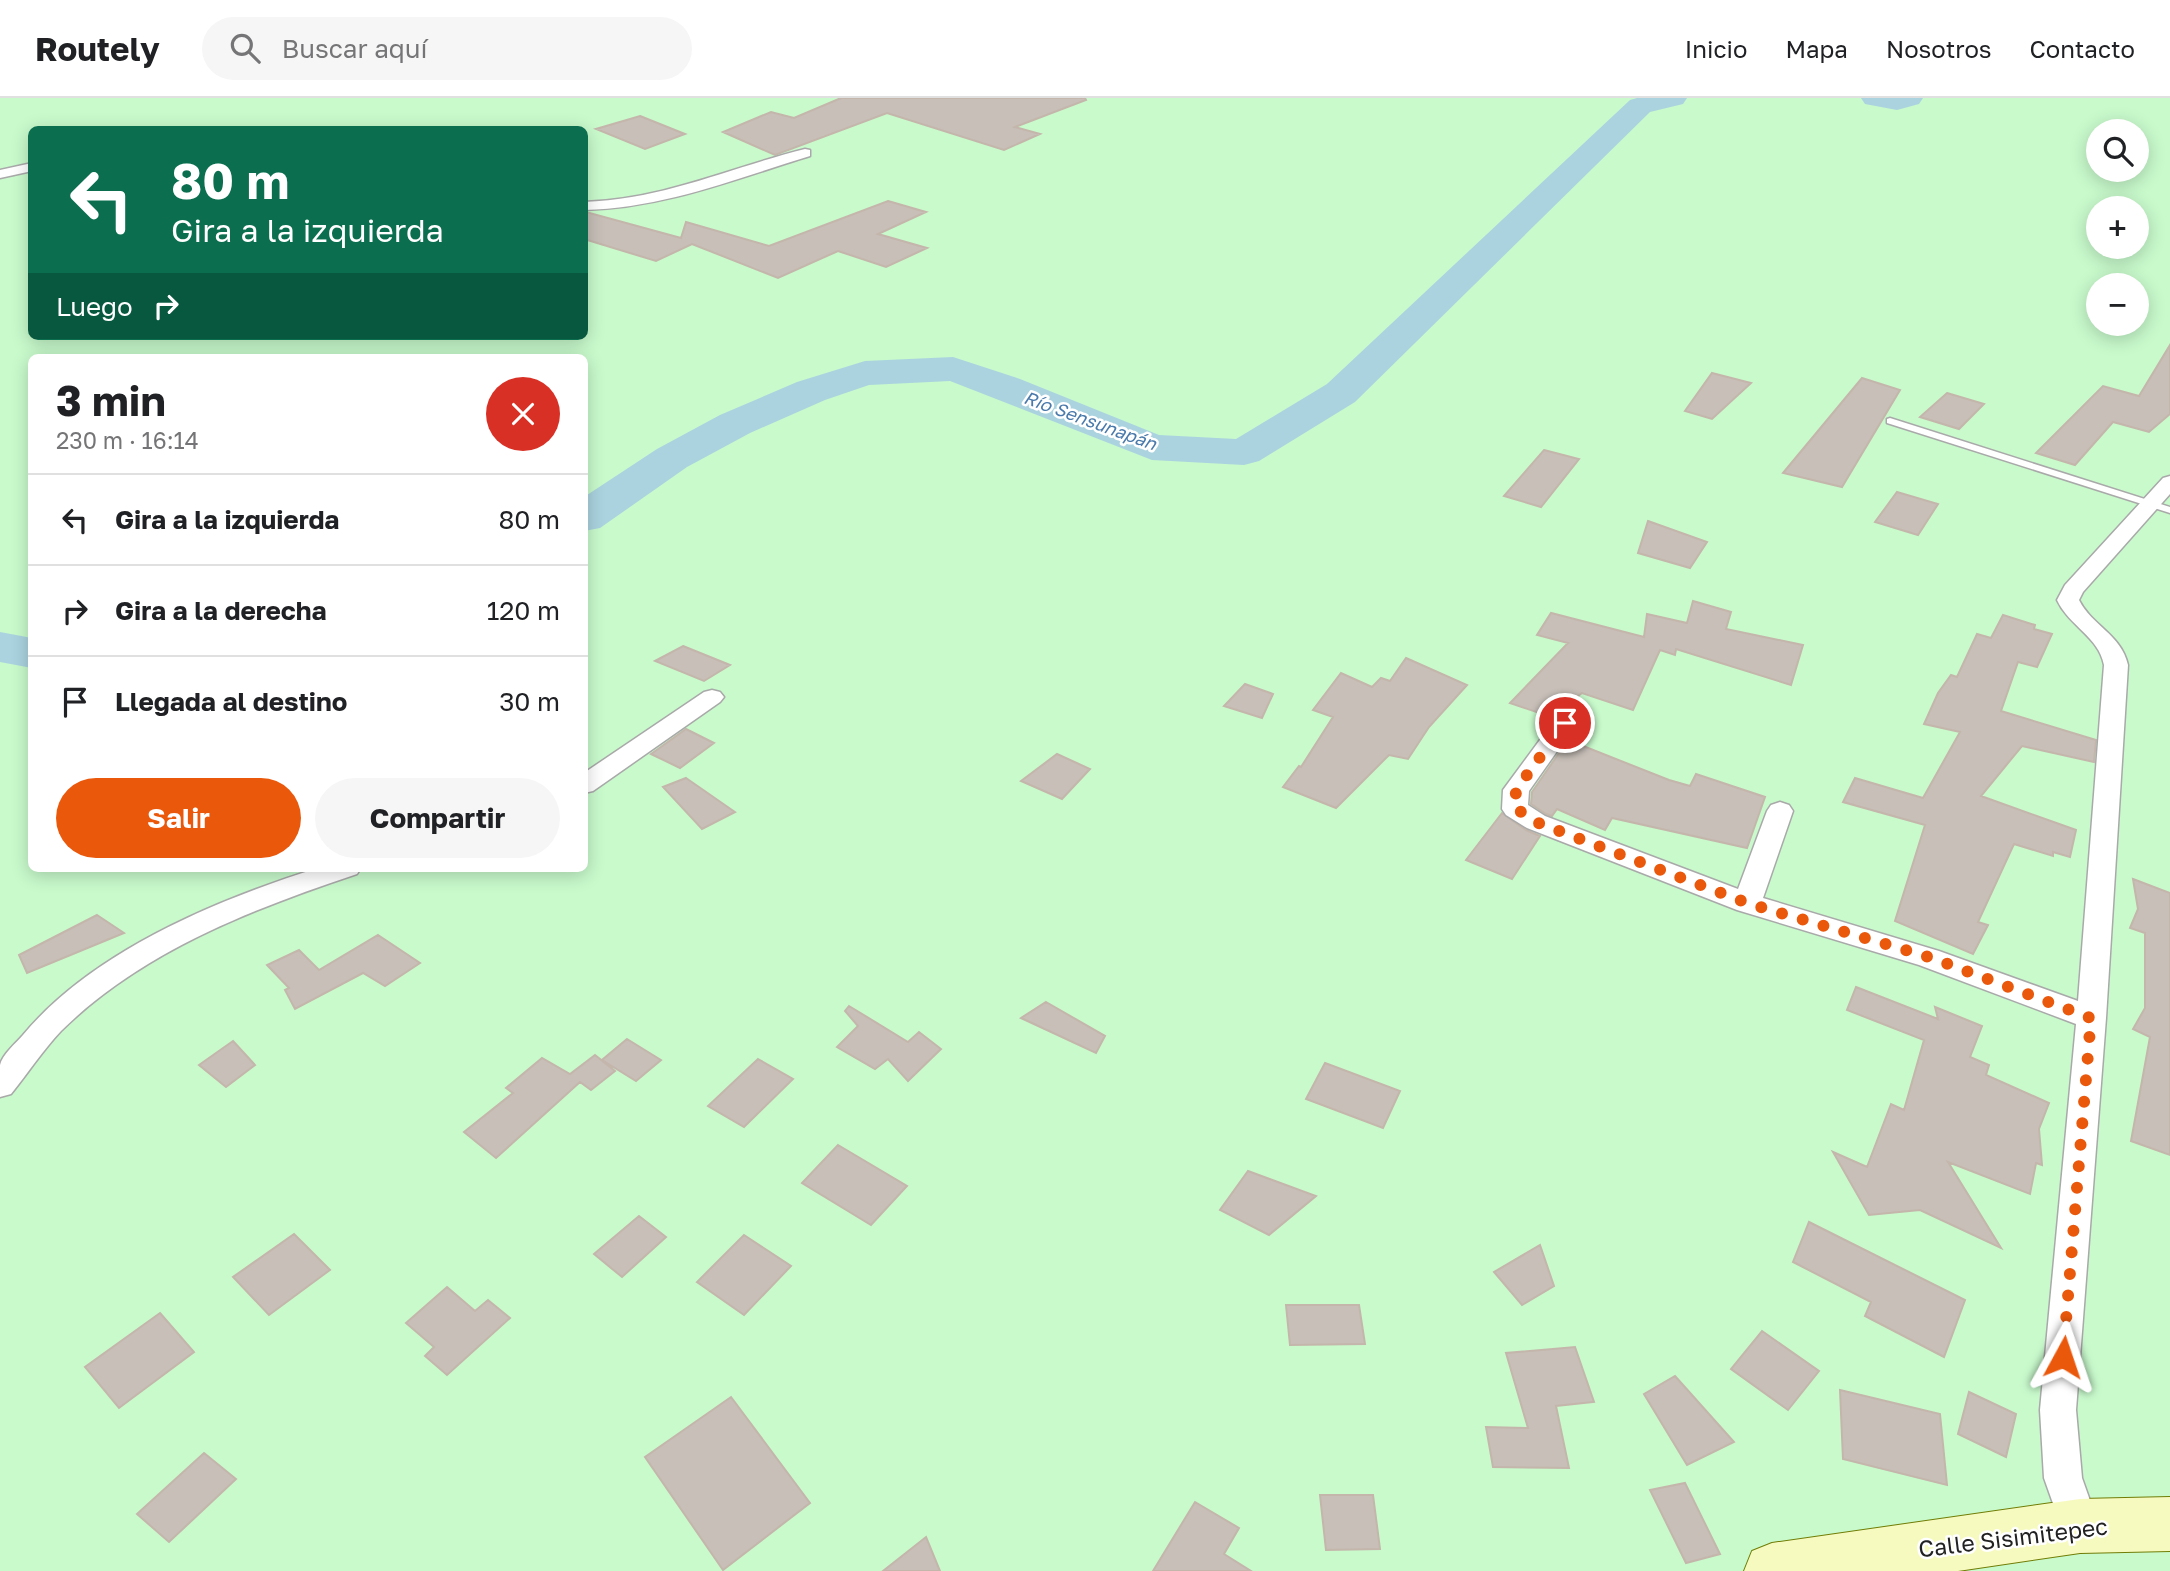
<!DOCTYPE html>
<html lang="es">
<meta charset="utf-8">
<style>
:root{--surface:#fff;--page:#f6f6f6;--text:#202124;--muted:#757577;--line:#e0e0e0;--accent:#ea580c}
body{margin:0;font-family:"Golos Text",sans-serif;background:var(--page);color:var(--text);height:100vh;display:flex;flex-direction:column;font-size:26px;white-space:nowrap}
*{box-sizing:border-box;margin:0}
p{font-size:23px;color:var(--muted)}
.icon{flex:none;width:38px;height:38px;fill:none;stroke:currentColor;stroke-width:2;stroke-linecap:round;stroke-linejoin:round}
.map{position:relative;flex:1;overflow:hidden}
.sheet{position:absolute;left:28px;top:256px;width:560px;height:518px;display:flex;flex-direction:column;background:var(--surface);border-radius:10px;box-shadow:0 4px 18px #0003}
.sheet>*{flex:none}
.top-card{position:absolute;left:28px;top:28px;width:560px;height:214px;border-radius:10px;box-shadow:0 4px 18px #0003;background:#0b6e4f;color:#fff;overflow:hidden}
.tools{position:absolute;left:2086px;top:21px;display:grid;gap:14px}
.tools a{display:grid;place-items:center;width:63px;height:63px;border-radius:50%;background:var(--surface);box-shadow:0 4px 18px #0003;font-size:35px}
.pin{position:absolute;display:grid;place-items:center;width:60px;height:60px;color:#fff;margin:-30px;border:4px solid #fff;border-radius:50%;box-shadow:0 2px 7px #0007}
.me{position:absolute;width:77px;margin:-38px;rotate:5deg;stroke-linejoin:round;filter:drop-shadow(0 0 5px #0008)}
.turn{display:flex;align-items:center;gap:24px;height:147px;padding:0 28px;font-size:32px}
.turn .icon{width:91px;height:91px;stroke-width:2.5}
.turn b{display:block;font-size:49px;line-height:60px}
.then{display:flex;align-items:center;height:66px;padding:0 28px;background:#0003;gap:14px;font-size:26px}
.round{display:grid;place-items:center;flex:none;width:74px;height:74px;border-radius:37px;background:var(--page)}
.headline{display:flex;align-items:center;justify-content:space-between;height:119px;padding:0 28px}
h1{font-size:42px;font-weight:700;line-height:52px}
.cta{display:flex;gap:14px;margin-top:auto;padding:14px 28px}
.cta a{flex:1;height:80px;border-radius:42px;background:var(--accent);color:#fff;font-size:28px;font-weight:700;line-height:80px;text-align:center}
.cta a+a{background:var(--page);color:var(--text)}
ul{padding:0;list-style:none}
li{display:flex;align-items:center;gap:21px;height:91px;padding:0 28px;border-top:2px solid var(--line)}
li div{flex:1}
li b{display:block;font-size:26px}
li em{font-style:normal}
header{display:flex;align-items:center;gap:42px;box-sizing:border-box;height:98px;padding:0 35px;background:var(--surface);border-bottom:2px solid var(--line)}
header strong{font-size:33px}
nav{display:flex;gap:38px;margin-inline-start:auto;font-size:24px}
.search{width:490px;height:63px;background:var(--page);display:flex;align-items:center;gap:18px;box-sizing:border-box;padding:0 24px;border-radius:38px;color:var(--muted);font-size:26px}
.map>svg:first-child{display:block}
.park{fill:#c8facc;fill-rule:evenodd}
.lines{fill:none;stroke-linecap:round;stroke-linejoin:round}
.river{fill:#aad3df;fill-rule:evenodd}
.building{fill:#c7bfb8;stroke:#c4b6ab;stroke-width:2}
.lane-casing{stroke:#a9a9a9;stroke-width:3}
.street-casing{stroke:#a9a9a9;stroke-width:3}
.secondary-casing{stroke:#707d05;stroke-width:2}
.lane{fill:#fff;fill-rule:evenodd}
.street{fill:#fff;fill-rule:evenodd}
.secondary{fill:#f7fabf;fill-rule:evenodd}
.route{stroke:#ea580c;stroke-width:12;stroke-dasharray:0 21.6}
.labels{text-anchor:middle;stroke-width:5;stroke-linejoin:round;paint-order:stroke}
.far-water-label{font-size:18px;font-style:italic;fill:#4a7aab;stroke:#fff}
.near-street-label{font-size:23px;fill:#222;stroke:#fff}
</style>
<header>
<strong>Routely</strong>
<div class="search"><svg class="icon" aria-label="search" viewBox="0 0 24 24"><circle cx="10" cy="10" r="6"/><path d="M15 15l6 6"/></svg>Buscar aquí</div>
<nav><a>Inicio</a><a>Mapa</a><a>Nosotros</a><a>Contacto</a></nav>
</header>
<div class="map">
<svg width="2170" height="1473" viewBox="0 0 2170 1473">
<rect width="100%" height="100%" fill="#f2efe9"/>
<path class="park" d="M 0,0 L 2170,0 L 2170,1473 L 0,1473 ZM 32,32 L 584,32 L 584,238 L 32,238 ZM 2098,33 L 2137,33 L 2137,72 L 2098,72 ZM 2098,110 L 2137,110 L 2137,149 L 2098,149 ZM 2098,187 L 2137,187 L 2137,226 L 2098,226 ZM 32,259 L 584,259 L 584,770 L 32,770 Z"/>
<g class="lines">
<path class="river" d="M 1637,0 L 1687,0 L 1683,6 L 1650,14 L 1355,304 L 1259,363 L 1244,367 L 1152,362 L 950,283 L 869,287 L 825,302 L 750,335 L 687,369 L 600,430 L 584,433 L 584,399 L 657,351 L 720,317 L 797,284 L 865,263 L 953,259 L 1020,281 L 1159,337 L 1236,341 L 1327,286 L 1630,2 Z
M 1861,0 L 1923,0 L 1919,6 L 1897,12 L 1865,6 Z
M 0,534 L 32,540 L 32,570 L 0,564 Z"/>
</g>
<path class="building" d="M 841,0 L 1085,0 L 1086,2 L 1015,29 L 1040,36 L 1004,52 L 887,15 L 775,57 L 723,34 L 771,14 L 794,20 Z
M 640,18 L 685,36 L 645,51 L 596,31 Z
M 888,103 L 926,114 L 878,136 L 927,150 L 886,169 L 838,153 L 778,180 L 692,146 L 656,163 L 584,141 L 586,114 L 681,140 L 686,124 L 769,148 Z
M 2170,247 L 2170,316 L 2149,334 L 2113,324 L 2075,367 L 2036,355 L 2103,288 L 2139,298 Z
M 1712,275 L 1751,285 L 1712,321 L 1685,313 Z
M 1862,280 L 1900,292 L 1842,389 L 1783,375 Z
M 1947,295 L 1984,306 L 1959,331 L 1920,319 Z
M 1544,352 L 1579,361 L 1541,409 L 1504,398 Z
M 1897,394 L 1938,406 L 1918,437 L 1875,424 Z
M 1648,423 L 1707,444 L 1690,470 L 1638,455 Z
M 1693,503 L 1731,514 L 1726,531 L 1803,547 L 1791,587 L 1676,551 L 1675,557 L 1660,552 L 1633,612 L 1582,595 L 1551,619 L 1510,605 L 1568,545 L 1537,537 L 1551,515 L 1644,539 L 1647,516 L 1687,525 Z
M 2003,517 L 2035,527 L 2034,531 L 2052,536 L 2037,569 L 2018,564 L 2001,613 L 2096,642 L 2094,664 L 2022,648 L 1981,698 L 2076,732 L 2070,759 L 2053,754 L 2053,758 L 2014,746 L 1978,824 L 1988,827 L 1973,856 L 1895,823 L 1925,727 L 1843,704 L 1855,680 L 1923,700 L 1960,634 L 1924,626 L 1938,595 L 1951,577 L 1957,579 L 1977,536 L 1991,540 Z
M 683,548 L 730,567 L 704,583 L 655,563 Z
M 1406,560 L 1467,587 L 1429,629 L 1408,661 L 1389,657 L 1336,710 L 1283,689 L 1299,668 L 1301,669 L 1333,619 L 1313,612 L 1341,575 L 1372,589 L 1381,580 L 1390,583 Z
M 1245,586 L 1273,596 L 1262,620 L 1224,608 Z
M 686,631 L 714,645 L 680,670 L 651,656 Z
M 1568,642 L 1669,682 L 1690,688 L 1696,676 L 1765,699 L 1747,750 L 1612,720 L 1605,732 L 1557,711 L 1552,718 L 1546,716 L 1531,706 L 1532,694 Z
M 1057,656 L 1090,671 L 1062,701 L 1021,683 Z
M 686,680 L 735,714 L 702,731 L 663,689 Z
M 1502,715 L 1526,732 L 1540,738 L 1512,781 L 1466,762 Z
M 2133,781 L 2170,795 L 2170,1057 L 2131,1043 L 2150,939 L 2133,931 L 2145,910 L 2145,835 L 2130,830 L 2138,811 Z
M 97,817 L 124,835 L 27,875 L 19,857 Z
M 378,837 L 420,865 L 385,888 L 363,875 L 295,911 L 285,892 L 289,890 L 267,867 L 299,852 L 319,872 Z
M 1856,889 L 1938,921 L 1935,909 L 1982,928 L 1970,959 L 1989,967 L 1986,977 L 2049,1005 L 2039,1031 L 2042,1067 L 2036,1065 L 2030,1096 L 1948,1064 L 2001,1150 L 1920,1112 L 1869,1117 L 1833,1054 L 1867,1069 L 1891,1006 L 1904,1012 L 1924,942 L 1847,912 Z
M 1046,904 L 1105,938 L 1096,955 L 1021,920 Z
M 849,908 L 908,944 L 919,934 L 941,951 L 908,983 L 888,961 L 875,971 L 837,949 L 858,928 L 845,913 Z
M 627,941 L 661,962 L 636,983 L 602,962 Z
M 233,943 L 255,967 L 226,989 L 199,967 Z
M 595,957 L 615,973 L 591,992 L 580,984 L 496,1060 L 464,1034 L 513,995 L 506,990 L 542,960 L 570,976 Z
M 758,961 L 793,981 L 744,1029 L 708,1008 Z
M 1325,965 L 1400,993 L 1383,1030 L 1306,1001 Z
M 838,1047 L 907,1088 L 871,1127 L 802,1085 Z
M 1248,1073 L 1316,1098 L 1269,1137 L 1220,1112 Z
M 639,1118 L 666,1139 L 622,1179 L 594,1156 Z
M 1809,1124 L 1965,1202 L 1944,1259 L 1865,1218 L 1871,1204 L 1793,1164 Z
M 294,1136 L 330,1172 L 269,1217 L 233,1179 Z
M 744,1137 L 791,1168 L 744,1217 L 697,1184 Z
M 1540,1147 L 1554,1188 L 1522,1207 L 1494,1174 Z
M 447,1189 L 475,1213 L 488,1202 L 510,1220 L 447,1277 L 425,1258 L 434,1249 L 406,1225 Z
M 1286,1207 L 1359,1207 L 1365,1246 L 1290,1247 Z
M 160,1215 L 194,1254 L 119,1310 L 85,1269 Z
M 1762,1233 L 1819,1273 L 1788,1312 L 1731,1271 Z
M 1575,1249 L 1594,1304 L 1556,1308 L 1569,1370 L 1493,1369 L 1486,1329 L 1528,1330 L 1506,1255 Z
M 1675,1278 L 1734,1344 L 1687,1367 L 1644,1296 Z
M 1840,1292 L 1940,1316 L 1947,1387 L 1843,1361 Z
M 1969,1294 L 2016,1316 L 2006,1359 L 1958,1336 Z
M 731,1299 L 810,1405 L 723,1472 L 645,1359 Z
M 204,1355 L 236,1381 L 169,1444 L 137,1416 Z
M 1685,1385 L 1720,1456 L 1686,1465 L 1650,1392 Z
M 1320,1397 L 1373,1397 L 1380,1451 L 1326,1452 Z
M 1195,1404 L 1239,1430 L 1224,1456 L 1251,1473 L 1153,1473 Z
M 926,1439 L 940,1473 L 883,1473 Z"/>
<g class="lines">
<g class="lane-casing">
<path id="lane" d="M 1890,320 L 2170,409 L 2170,415 L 1887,325 L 1887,321 Z"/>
</g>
<g class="street-casing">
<path id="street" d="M 805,51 L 810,52 L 810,58 C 735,81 664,110 584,112 L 584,104 C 665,101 729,70 805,51 Z
M 32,65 L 32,73 L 0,80 L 0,72 Z
M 2170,378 L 2170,396 L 2083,494 L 2079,502 C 2092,528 2121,536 2128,567 L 2106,920 L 2076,1312 L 2082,1380 L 2099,1428 L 2094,1442 L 2080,1447 L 2066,1442 L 2044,1380 L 2040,1312 L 2076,926 L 1919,867 L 1737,812 L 1527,730 L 1506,717 L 1502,711 L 1503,692 L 1556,620 L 1565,618 L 1574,620 L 1577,625 L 1529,693 L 1528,707 L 1545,718 L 1738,791 L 1767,713 L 1771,707 L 1780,704 L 1789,707 L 1793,713 L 1763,800 L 1939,853 L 2078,903 L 2104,567 C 2099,539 2069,528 2057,502 L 2065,487 L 2163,380 Z
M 712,592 L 720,594 L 724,599 L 720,604 L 593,693 L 584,695 L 584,675 L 704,594 Z
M 318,770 L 361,770 L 357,776 C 252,811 141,854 61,933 C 43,952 28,975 11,996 L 0,999 C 0,989 0,976 0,967 C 2,957 16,945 23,937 C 93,853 216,802 318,770 Z"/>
</g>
<g class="secondary-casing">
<path id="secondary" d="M 2170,1399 L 2170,1453 L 2080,1455 L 1958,1473 L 1744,1473 L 1752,1453 L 1772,1445 L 2080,1401 Z"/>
</g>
<use href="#lane" class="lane"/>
<use href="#street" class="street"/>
<use href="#secondary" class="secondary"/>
</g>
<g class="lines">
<path class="route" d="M 1565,625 L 1516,692 L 1515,710 L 1536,724 L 1747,805 L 1929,859 L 2091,920 L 2063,1259"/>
</g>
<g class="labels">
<g class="far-water-label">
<text transform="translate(1090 323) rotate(20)" y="6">Río Sensunapán</text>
</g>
<g class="near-street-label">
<text transform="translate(2013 1440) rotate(-7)" y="8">Calle Sisimitepec</text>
</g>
</g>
</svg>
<div class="tools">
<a><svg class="icon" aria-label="search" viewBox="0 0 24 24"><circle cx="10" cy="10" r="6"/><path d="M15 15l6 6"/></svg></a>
<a>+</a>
<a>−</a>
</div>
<div class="pin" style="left:1565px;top:625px;background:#d93025"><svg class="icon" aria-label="arrive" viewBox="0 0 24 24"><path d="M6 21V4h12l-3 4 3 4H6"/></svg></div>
<svg class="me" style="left:2063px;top:1259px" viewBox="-20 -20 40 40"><path d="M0-17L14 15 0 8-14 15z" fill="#ea580c" stroke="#fff" stroke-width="4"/></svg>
<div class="top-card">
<div class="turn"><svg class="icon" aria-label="left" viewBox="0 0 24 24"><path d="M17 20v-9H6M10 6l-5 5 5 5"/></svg><div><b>80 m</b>Gira a la izquierda</div></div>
<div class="then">Luego<svg class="icon" aria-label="right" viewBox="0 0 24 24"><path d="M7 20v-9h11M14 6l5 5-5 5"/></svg></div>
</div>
<section class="sheet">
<div class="headline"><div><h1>3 min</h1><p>230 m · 16:14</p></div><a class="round" style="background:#d93025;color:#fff"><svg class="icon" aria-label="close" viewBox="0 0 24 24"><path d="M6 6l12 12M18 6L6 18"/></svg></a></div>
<ul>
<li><svg class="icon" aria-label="left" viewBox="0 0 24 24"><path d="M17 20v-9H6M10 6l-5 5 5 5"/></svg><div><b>Gira a la izquierda</b></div><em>80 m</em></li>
<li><svg class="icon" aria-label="right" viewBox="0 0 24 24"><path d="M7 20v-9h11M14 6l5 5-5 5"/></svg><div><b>Gira a la derecha</b></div><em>120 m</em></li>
<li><svg class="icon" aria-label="arrive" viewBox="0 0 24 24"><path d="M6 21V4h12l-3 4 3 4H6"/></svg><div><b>Llegada al destino</b></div><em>30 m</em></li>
</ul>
<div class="cta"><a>Salir</a><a>Compartir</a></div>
</section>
</div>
